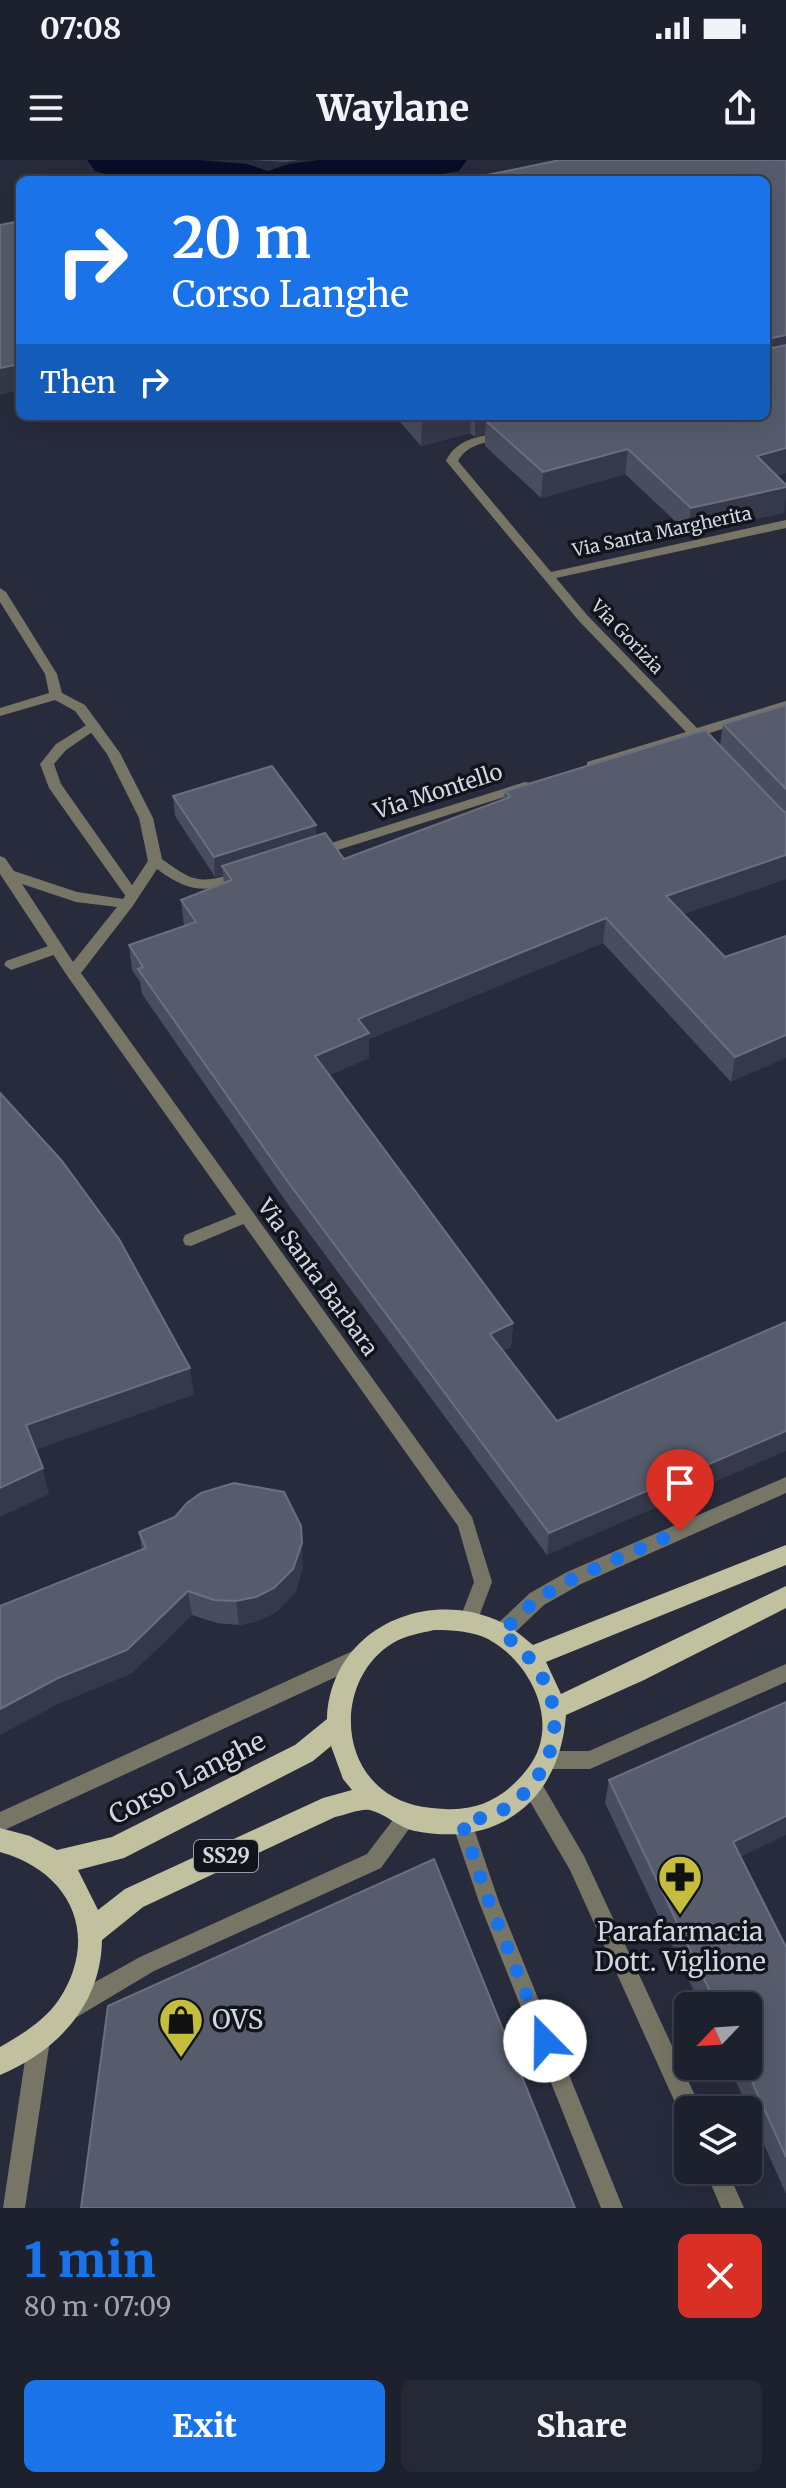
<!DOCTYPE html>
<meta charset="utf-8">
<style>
:root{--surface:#1d202d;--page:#252835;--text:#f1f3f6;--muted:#a0a3aa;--line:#3b3e49;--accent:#1a73e8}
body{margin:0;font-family:Merriweather,serif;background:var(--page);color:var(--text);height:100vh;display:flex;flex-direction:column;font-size:30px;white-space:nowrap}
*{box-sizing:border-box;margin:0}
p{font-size:26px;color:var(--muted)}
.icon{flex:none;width:44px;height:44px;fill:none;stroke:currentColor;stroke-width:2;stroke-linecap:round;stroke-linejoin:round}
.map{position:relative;height:2048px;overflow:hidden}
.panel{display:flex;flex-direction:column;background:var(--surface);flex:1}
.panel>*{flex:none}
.top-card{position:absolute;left:16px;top:16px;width:754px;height:244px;border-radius:12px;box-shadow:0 8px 32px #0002,0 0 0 2px var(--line);background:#1a73e8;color:#fff;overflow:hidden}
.needle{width:52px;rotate:245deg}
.buttons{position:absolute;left:674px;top:1832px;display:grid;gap:16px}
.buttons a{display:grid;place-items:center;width:88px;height:88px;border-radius:12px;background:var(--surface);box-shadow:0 8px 32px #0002,0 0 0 2px var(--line);font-size:40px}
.pin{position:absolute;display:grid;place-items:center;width:68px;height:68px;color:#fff;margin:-82px -34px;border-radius:50% 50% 50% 0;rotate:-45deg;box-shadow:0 0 8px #0007}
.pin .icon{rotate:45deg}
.me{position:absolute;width:88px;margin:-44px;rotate:338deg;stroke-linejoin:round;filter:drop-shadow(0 0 6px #0008)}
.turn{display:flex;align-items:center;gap:28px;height:168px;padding:0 24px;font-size:36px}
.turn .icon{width:104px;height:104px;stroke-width:2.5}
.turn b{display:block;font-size:56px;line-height:68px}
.then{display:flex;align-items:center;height:76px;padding:0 24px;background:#0003;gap:16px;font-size:30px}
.round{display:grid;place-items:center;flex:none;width:84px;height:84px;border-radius:12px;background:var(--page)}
.summary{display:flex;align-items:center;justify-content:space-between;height:136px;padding:0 24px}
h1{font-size:48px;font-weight:800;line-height:60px;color:var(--accent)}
.button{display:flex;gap:16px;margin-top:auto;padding:16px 24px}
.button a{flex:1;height:92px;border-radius:12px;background:var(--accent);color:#fff;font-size:32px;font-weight:800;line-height:92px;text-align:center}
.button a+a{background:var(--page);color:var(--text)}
.status{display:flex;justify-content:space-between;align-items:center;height:56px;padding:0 40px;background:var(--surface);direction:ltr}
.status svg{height:22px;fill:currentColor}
header{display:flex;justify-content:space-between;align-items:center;height:104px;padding:0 24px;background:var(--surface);font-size:36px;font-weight:800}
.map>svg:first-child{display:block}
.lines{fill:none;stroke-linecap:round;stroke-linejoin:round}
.river{fill:#090e28;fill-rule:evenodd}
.service{fill:#777666;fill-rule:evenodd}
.pedestrian{fill:#777666;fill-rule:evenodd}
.minor{fill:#777666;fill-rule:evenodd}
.primary{fill:#c2c19f;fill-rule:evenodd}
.wall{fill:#484d5f}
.shaded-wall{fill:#35394b}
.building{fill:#575c6d;stroke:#6b6f7f;stroke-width:2}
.route{stroke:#1a73e8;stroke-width:14;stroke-dasharray:0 25.2}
.labels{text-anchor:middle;stroke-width:7;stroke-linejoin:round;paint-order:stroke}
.far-street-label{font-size:18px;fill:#d3d6e1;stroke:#12141b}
.shield{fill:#12141b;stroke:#999ca6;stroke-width:2}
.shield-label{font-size:20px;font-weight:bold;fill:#d3d6e1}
.street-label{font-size:22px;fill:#d3d6e1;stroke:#12141b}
.near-street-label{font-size:26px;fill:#d3d6e1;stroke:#12141b}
.near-poi-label{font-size:26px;fill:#d3d6e1;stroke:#12141b}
</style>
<div class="status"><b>07:08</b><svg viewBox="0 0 49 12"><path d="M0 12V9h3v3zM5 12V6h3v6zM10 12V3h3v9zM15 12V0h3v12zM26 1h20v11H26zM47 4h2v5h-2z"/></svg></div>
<header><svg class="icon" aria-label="menu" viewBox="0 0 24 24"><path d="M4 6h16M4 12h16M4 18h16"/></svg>Waylane<svg class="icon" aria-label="share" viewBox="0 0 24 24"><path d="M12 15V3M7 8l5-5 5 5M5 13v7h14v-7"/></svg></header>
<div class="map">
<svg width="786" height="2048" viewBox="0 0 786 2048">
<rect width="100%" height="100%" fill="#272b3c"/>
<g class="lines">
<path class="river" d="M 87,0 L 199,0 L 247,4 L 268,11 L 289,4 L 318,0 L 467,0 L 459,11 L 410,20 L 126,20 L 95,11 Z"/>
<path class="service" d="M 93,561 L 100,565 L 98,568 L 66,590 L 54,604 L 61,624 L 139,735 L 132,740 L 127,738 L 49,628 L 40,604 L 56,584 Z"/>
<path class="pedestrian" d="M 57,783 L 64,788 L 62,792 L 11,810 L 4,805 L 6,801 Z
M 247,1050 L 253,1052 L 255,1056 L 253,1060 L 191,1086 L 185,1085 L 183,1080 L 185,1075 Z"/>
<path class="minor" d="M 506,272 L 510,273 L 510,277 C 491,282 468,282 458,301 L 551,412 L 786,360 L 786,368 L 556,418 L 587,455 L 697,568 L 786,541 L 786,549 L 703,575 L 707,579 L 705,582 L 695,582 L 692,578 L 597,608 L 587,608 L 587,602 L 686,572 L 579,461 L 446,301 C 457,277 483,276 506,272 Z
M 0,428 L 6,432 L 57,514 L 62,533 L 85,545 L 120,593 L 153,658 L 162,699 C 197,725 201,723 243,711 L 250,716 L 248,719 C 208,732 192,735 157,709 L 132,747 L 81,813 L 472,1357 L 492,1422 L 475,1467 L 468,1469 L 461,1467 L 459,1461 L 474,1422 L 458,1366 L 68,817 L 0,714 L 0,696 L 5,698 L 14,711 L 77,732 L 123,739 L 148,701 L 139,658 L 107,594 L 75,551 L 55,540 L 0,556 L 0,548 L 49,533 L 45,514 L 0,442 ZM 22,724 L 76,742 L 117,747 L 73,802 Z
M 525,622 L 530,623 L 530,629 L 319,696 L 314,698 L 307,693 L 309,690 Z
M 786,1317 L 786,1333 L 581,1424 L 544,1445 L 508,1479 L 501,1482 L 494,1479 L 492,1473 L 494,1467 L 530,1433 L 567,1412 Z
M 357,1489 L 364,1492 L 367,1498 L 364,1504 L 0,1672 L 0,1652 Z
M 786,1504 L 786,1522 L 590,1609 L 548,1609 L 541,1607 L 538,1600 L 541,1593 L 548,1591 L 589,1591 Z
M 532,1617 L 539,1619 L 584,1696 L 698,1942 L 701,1950 L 688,1950 L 688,1960 L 682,1958 L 570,1710 L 525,1633 L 522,1626 L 525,1619 Z
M 406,1649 L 413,1652 L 416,1659 L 381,1708 L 154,1811 L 77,1857 L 69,1860 L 61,1857 L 58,1849 L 61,1841 L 140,1797 L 367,1694 L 399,1652 Z
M 462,1653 L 469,1656 L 472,1663 L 499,1742 L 623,2048 L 601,2048 L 479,1742 L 452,1663 L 455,1656 Z
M 39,1869 L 47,1872 L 50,1880 L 25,2048 L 3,2048 L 28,1880 L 31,1872 Z
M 705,2010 L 727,2010 L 744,2048 L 721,2048 Z"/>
<path class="primary" d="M 786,1385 L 786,1405 L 546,1502 L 561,1534 L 786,1426 L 786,1448 L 644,1520 L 566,1555 C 560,1639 500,1688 415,1671 C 399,1668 386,1654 370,1650 C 361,1648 345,1655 335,1657 L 143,1747 L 102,1780 C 101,1845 57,1891 0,1915 L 0,1887 C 21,1875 44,1861 58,1841 C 101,1777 72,1712 0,1692 L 0,1668 L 30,1676 L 57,1690 L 112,1677 L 295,1585 L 327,1559 C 330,1470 426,1425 503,1463 C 514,1469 523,1477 533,1485 ZM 434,1470 C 452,1470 472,1471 488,1479 C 531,1502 562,1564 528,1608 C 507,1636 480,1651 445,1649 C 424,1648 405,1645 387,1633 C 335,1597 341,1514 393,1483 C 404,1476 421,1473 434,1470 ZM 331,1586 L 343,1619 L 352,1630 L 323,1638 L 125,1729 L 98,1750 L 78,1710 L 124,1698 L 313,1601 Z"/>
</g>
<path class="wall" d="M 250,0 L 299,0 L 286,2 Z
M 786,0 L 786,313 L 776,316 L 784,353 L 688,373 L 625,314 L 541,338 L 485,286 L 485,274 L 475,277 L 470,273 L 421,286 L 395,256 L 766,256 Z
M 786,545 L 786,719 L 683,754 L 725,797 L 786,776 L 731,922 L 603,783 L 369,879 L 369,898 L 329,915 L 513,1163 L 511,1187 L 503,1191 L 557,1261 L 786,1162 L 547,1395 L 289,1046 L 142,834 L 140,822 L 132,810 L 129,785 L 184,766 L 181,740 L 224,724 L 223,715 L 215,717 L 175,656 L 173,636 L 316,676 L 344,699 L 504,639 L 505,631 L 720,585 L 723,564 Z
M 175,1357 L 303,1407 L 295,1433 L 276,1452 L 258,1461 L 239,1465 L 217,1463 L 192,1455 L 132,1513 L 64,1541 L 142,1390 L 139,1372 Z
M 609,1620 L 740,1697 L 786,1787 L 786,2034 L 729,1906 L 748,1906 L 748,1846 L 701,1846 L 605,1643 Z"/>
<path class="shaded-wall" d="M 786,175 L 786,199 L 766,204 L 767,179 Z
M 20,204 L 20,230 L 0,235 L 0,208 Z
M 438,256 L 471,256 L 470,273 L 421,286 L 422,260 Z
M 475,256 L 555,256 L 486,261 L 485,274 L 475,277 Z
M 786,288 L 786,313 L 753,322 L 757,296 Z
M 628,289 L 625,314 L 541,338 L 543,312 Z
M 786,327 L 786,339 L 784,353 L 688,373 L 691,348 Z
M 316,665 L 317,685 L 222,706 L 223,715 L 215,717 L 214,697 Z
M 786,695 L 786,719 L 663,761 L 666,736 Z
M 606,758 L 603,783 L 369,879 L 369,898 L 316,920 L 315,896 L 358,859 Z
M 786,875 L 786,898 L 731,922 L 735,897 Z
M 513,1163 L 511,1187 L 489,1198 L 490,1174 Z
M 190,1208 L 194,1235 L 32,1291 L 26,1265 Z
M 786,1271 L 786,1291 L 547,1395 L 549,1373 Z
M 43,1308 L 49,1334 L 0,1357 L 0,1328 Z
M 301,1366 L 303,1407 L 295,1433 L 276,1452 L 258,1461 L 239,1465 L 236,1441 Z
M 188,1431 L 192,1455 L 132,1513 L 64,1541 L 0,1575 L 0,1549 Z
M 786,1656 L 786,1675 L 726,1704 L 733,1682 Z"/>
<path class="building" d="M 560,0 L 786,0 L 786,175 L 767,179 L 768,189 L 786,185 L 786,288 L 757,296 L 786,325 L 786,327 L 691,348 L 628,289 L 543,312 L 486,261 L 504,256 L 766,256 L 766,20 L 463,20 Z
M 20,61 L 20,204 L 0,208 L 0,65 Z
M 418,256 L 438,256 L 422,260 Z
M 786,545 L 786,629 L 723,564 Z
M 705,570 L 783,651 L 786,652 L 786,695 L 666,736 L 725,797 L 786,776 L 786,875 L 735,897 L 606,758 L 358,859 L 369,873 L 315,896 L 513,1163 L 490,1174 L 557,1261 L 786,1162 L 786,1271 L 549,1373 L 288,1022 L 138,809 L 143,807 L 129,785 L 196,762 L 181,740 L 232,720 L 222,706 L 325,673 L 344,699 L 510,637 L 505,631 Z
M 272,606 L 316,665 L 214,697 L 173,636 Z
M 0,933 L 62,1001 L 119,1079 L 190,1208 L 26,1265 L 43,1308 L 0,1328 Z
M 234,1323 L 284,1332 L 301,1366 L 302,1383 L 293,1409 L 274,1428 L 256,1437 L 236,1441 L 214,1440 L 188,1431 L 127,1490 L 58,1518 L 0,1549 L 0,1446 L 146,1388 L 139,1372 L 175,1357 L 187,1343 L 201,1333 Z
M 786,1542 L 786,1656 L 733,1682 L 786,1787 L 786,1997 L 745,1906 L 748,1906 L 748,1846 L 717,1846 L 609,1620 Z
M 434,1699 L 575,2048 L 81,2048 L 108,1846 Z"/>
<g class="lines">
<path class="route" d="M 545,1881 L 489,1742 L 462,1663 C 473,1659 486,1658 497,1653 C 514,1645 528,1631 538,1616 C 572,1564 550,1506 501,1473 L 537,1439 L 574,1418 L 680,1371"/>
</g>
<defs>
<g id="pharmacy-pin" transform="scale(2.3)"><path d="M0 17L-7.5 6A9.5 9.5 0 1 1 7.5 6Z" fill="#c4bd3e" stroke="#12141b"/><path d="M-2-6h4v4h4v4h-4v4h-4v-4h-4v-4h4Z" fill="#111"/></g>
<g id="shop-pin" transform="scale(2.3)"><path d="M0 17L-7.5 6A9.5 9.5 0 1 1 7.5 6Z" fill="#c4bd3e" stroke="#12141b"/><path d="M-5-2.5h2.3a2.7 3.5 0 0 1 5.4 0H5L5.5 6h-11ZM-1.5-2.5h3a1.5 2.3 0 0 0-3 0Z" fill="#111"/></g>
</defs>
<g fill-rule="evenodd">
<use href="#pharmacy-pin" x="680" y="1717"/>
<use href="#shop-pin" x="181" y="1860"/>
</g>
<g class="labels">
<g class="far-street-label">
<text transform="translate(662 372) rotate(-12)" y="6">Via Santa Margherita</text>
<text transform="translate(627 477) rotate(46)" y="6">Via Gorizia</text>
</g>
<rect class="shield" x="194" y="1680" width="64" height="32" rx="6"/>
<g class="shield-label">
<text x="226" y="1703">SS29</text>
</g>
<g class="street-label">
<text transform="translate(438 631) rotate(-18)" y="8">Via Montello</text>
<text transform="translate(318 1117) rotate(54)" y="8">Via Santa Barbara</text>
</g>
<g class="near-street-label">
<text transform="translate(187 1618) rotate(-27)" y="9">Corso Langhe</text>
</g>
<g class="near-poi-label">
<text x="680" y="1781">Parafarmacia<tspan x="680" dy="30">Dott. Viglione</tspan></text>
<text x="212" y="1869" text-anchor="start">OVS</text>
</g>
</g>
</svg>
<div class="buttons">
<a><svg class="needle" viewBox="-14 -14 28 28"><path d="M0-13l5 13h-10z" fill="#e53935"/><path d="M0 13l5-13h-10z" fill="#a0a3aa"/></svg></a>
<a><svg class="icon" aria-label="layers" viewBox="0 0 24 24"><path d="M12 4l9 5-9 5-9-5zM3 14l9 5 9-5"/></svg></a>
</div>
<div class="pin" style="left:680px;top:1371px;background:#d93025"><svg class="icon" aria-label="arrive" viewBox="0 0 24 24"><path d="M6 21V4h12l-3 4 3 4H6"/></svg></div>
<svg class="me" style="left:545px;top:1881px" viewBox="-20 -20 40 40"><circle r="19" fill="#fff"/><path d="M0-13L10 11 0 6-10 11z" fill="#1a73e8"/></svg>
<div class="top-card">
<div class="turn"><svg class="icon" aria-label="right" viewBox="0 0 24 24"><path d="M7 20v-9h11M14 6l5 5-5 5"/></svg><div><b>20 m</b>Corso Langhe</div></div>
<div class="then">Then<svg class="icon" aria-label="right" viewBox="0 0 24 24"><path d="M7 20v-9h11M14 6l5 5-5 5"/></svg></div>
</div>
</div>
<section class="panel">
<div class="summary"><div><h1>1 min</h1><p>80 m · 07:09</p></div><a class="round" style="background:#d93025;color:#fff"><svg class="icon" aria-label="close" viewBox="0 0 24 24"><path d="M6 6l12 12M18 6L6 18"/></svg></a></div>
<div class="button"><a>Exit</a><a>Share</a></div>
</section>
